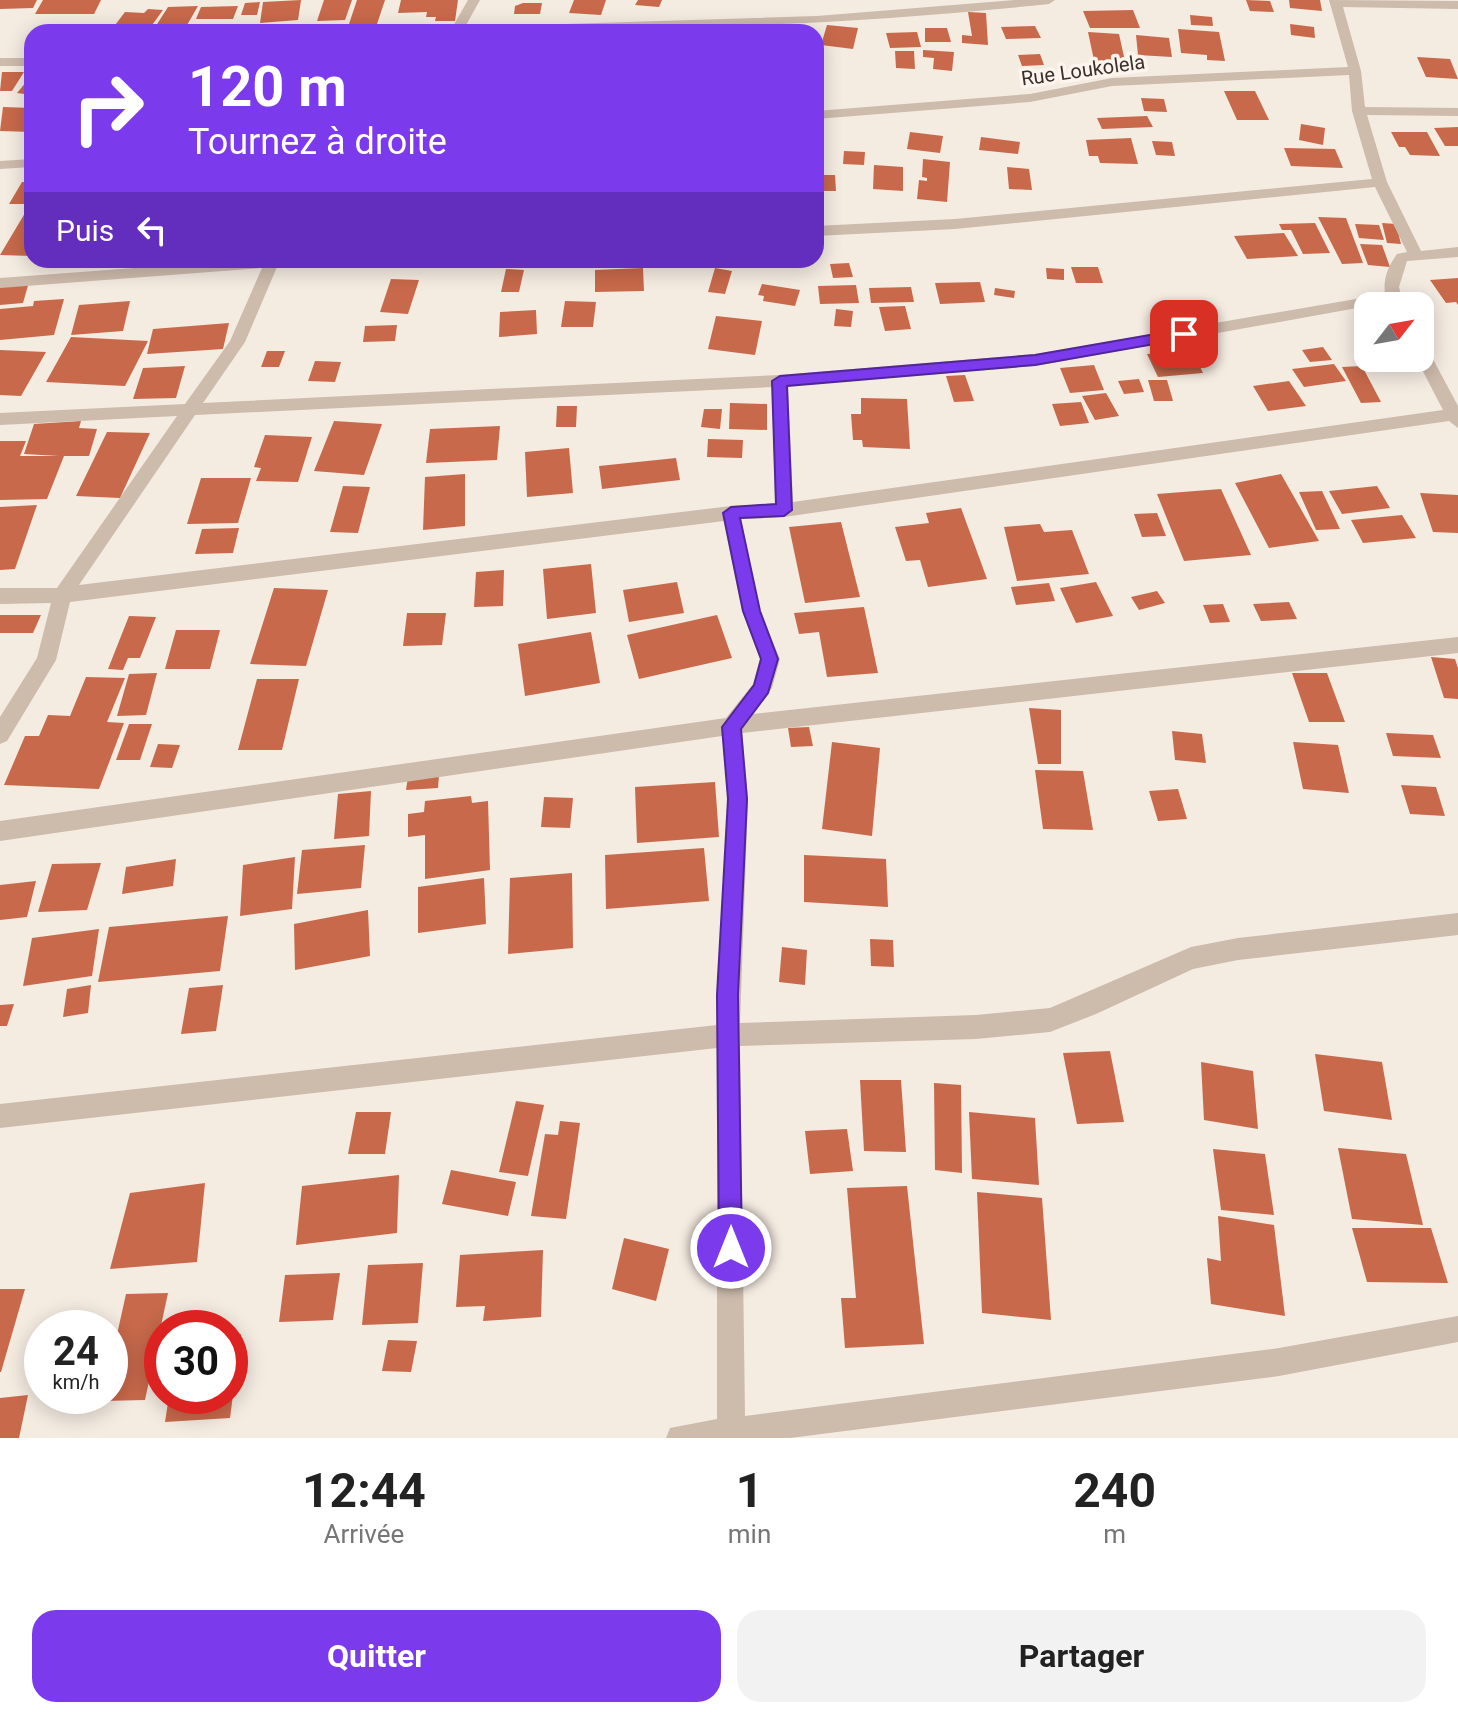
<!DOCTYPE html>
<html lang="fr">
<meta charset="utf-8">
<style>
:root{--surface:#fff;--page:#f2f2f2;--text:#222;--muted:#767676;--accent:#7c3aed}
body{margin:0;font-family:Roboto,sans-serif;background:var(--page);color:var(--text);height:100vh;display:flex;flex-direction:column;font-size:30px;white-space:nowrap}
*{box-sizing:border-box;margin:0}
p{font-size:26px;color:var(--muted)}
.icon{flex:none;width:44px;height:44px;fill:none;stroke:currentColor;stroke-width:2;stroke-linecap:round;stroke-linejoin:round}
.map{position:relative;height:1438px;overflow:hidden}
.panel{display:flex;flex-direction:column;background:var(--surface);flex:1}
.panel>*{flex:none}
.top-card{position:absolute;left:24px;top:24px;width:800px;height:244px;border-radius:24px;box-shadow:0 4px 20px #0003;background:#7c3aed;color:#fff;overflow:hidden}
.needle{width:52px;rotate:59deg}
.buttons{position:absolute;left:1354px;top:292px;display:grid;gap:16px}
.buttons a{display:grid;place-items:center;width:80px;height:80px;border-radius:16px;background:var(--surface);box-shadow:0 4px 20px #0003;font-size:40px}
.speed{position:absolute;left:24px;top:1310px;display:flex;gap:16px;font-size:40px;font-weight:700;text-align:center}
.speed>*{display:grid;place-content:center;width:104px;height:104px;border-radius:50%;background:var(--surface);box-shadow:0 4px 20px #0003;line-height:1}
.speed small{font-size:20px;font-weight:400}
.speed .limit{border:12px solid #d22;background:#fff;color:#111}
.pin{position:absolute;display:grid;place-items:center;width:68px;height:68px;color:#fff;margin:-34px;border-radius:16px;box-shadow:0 4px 12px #0006}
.me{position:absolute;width:88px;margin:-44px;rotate:0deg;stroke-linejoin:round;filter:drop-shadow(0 0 6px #0008)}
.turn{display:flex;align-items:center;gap:28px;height:168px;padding:0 32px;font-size:36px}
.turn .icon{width:104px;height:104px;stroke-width:2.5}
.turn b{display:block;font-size:56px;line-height:68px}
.then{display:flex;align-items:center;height:76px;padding:0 32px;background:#0003;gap:16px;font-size:30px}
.eta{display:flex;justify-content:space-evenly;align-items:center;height:136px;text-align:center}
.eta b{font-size:48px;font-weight:700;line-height:56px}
.cta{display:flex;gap:16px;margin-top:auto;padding:16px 32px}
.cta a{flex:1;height:92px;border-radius:24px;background:var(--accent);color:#fff;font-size:32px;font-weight:700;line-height:92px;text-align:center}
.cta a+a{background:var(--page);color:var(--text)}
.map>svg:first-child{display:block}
.building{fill:#c8694b}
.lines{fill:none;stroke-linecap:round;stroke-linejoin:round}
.minor{fill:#cdbbac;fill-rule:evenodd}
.route{fill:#7c3aed;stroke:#51269a;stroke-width:2}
.labels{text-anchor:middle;stroke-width:7;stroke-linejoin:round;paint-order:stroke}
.far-street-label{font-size:20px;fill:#3b302b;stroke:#fbf5ee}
</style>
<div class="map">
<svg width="1458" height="1438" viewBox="0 0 1458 1438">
<rect width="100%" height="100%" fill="#f4ebe1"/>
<path class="building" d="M 0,0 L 37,0 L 33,8 L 0,9 Z
M 43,0 L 101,0 L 94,14 L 35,14 Z
M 301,0 L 298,20 L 260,23 L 263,2 Z
M 324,0 L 352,0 L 345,20 L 317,21 Z
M 357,0 L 385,0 L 376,27 L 348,27 Z
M 401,0 L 458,0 L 455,21 L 435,21 L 436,17 L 426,17 L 427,12 L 398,13 Z
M 574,0 L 606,0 L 601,15 L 569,13 Z
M 638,0 L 662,0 L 659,7 L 635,5 Z
M 1246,0 L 1270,1 L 1274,12 L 1250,11 Z
M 1289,0 L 1320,0 L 1322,11 L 1290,8 Z
M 260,2 L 257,15 L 241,15 L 245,3 Z
M 523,3 L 542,3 L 540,14 L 514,14 L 515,6 Z
M 198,6 L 183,32 L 152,32 L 168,7 Z
M 238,6 L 233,19 L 196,19 L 201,7 Z
M 148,9 L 163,10 L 147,32 L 100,32 L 103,28 L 112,29 L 125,12 L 144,13 Z
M 1133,10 L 1140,28 L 1090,28 L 1083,11 Z
M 968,12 L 986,13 L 988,45 L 962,43 L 962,35 L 972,36 Z
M 1190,15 L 1212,17 L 1213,26 L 1191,25 Z
M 1290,24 L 1314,27 L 1315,38 L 1291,35 Z
M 827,25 L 858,28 L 853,49 L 821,45 Z
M 1035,26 L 1041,38 L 1006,39 L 1001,27 Z
M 925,28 L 947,28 L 951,42 L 925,42 Z
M 1178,29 L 1219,32 L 1225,61 L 1207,60 L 1207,55 L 1181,53 Z
M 917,32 L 921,47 L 890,48 L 886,33 Z
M 1088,32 L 1119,34 L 1126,66 L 1095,65 Z
M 1136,35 L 1169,38 L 1172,57 L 1138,55 Z
M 923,50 L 954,52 L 952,71 L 933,69 L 934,58 L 923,57 Z
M 895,51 L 914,51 L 915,69 L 896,68 Z
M 1040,54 L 1044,65 L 1022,66 L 1018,55 Z
M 1417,57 L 1450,59 L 1458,79 L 1426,77 Z
M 2,72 L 24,72 L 12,91 L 0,91 Z
M 32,75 L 32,95 L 17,93 Z
M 1224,91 L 1255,91 L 1269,120 L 1237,120 Z
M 1141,98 L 1164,99 L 1167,112 L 1144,111 Z
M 3,107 L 32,108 L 32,132 L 0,131 Z
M 1147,116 L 1153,127 L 1102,129 L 1097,118 Z
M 1301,124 L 1325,128 L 1323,145 L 1299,140 Z
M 1458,127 L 1458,146 L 1445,146 L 1434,128 Z
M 910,132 L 943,136 L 940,153 L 907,149 Z
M 1391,132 L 1427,132 L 1440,156 L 1410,155 L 1405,147 L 1399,147 Z
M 981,137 L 1020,142 L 1018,154 L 979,150 Z
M 1131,138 L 1138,164 L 1100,163 L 1098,156 L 1089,156 L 1086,140 Z
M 1152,141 L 1172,142 L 1175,156 L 1156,155 Z
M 1284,148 L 1335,149 L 1343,168 L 1291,166 Z
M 844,151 L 865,152 L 864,165 L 843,164 Z
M 923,159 L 950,162 L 947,202 L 917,199 L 919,180 L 927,181 L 927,178 L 922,177 Z
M 874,165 L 903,167 L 903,191 L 873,189 Z
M 1007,167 L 1029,169 L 1032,190 L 1009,189 Z
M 816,175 L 835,175 L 836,191 L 816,191 Z
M 22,182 L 32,182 L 32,204 L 9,204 Z
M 28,208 L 32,208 L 32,256 L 0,255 Z
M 1318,217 L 1346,218 L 1363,263 L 1342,264 Z
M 1315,223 L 1330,253 L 1303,254 L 1291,230 L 1282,230 L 1279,224 Z
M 1382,223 L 1396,224 L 1401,244 L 1387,243 Z
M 1355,224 L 1379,225 L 1384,240 L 1359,238 Z
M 1284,233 L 1298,256 L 1247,259 L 1234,236 Z
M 1360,244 L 1382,245 L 1390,267 L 1368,265 Z
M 849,263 L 853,277 L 833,278 L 830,264 Z
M 1071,267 L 1098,267 L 1103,283 L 1076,283 Z
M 643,268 L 644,291 L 595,292 L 595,270 Z
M 715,268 L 732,271 L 725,294 L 708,292 Z
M 1046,268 L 1064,269 L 1064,280 L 1047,279 Z
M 506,269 L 524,270 L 519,292 L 501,292 Z
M 1458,278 L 1458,305 L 1456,302 L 1446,303 L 1430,280 Z
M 391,279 L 419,280 L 408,314 L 380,312 Z
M 29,282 L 23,303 L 0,305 L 0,285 Z
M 980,282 L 985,302 L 940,304 L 935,283 Z
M 762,284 L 800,290 L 795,306 L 763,301 L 764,296 L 758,295 Z
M 856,285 L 859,303 L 820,304 L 818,286 Z
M 911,287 L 914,302 L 871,303 L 869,288 Z
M 995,288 L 1015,291 L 1014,298 L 994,295 Z
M 64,299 L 54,335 L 0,340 L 0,309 L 33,306 L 34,301 Z
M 130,301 L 123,331 L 71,335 L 79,305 Z
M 565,301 L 596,302 L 593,327 L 561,327 Z
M 905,306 L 911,329 L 885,331 L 879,307 Z
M 836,309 L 853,311 L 851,327 L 834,326 Z
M 536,310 L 537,334 L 499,337 L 500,312 Z
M 716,316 L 762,321 L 755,355 L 708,349 Z
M 229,323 L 223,349 L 147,354 L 153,329 Z
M 397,325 L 395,341 L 363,342 L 365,326 Z
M 71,337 L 148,341 L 125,386 L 46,382 Z
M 1323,347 L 1332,360 L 1310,362 L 1302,350 Z
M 0,350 L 46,352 L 21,396 L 0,395 Z
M 1192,350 L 1203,373 L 1158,377 L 1147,354 Z
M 267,351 L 285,351 L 279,367 L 261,367 Z
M 315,361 L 341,362 L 335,382 L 308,381 Z
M 1334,364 L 1346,381 L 1304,387 L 1292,369 Z
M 1094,365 L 1104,390 L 1070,393 L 1060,368 Z
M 185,366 L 176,398 L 133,399 L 143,368 Z
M 1362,366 L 1381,402 L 1361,403 L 1342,367 Z
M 965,375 L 974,401 L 954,402 L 946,376 Z
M 1139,379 L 1144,392 L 1124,394 L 1118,381 Z
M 1148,380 L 1167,380 L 1173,401 L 1154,401 Z
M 1289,381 L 1306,406 L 1268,411 L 1253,386 Z
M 1106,393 L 1119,416 L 1095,420 L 1082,396 Z
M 861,398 L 907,399 L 910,449 L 863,447 L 862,440 L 853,440 L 851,414 L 861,414 Z
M 1081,402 L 1089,423 L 1060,426 L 1052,404 Z
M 730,403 L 767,404 L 767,430 L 729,429 Z
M 557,406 L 577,406 L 576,427 L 556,427 Z
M 704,409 L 722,409 L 720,429 L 701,427 Z
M 81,421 L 79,428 L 97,429 L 89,456 L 64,456 L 47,499 L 0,500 L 0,441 L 26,441 L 20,456 L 59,456 L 24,454 L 34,424 Z
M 334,421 L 382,424 L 364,475 L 314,471 Z
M 500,426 L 497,460 L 426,463 L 430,429 Z
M 107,432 L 150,433 L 120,498 L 76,496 Z
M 265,435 L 312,437 L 298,482 L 256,481 L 261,468 L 254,467 Z
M 708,439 L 743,440 L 742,458 L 707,457 Z
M 569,448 L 573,493 L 527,497 L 525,452 Z
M 676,458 L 680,480 L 602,489 L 599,466 Z
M 465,474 L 465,526 L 423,530 L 425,477 Z
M 1281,474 L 1319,541 L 1269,548 L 1235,483 Z
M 201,478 L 251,478 L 238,523 L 187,524 Z
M 343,486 L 370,487 L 358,533 L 330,532 Z
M 1377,486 L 1390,508 L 1342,514 L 1329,491 Z
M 1221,489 L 1251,555 L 1184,561 L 1157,494 Z
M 1322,491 L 1340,529 L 1316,530 L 1299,492 Z
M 1420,493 L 1458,495 L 1458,533 L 1433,532 Z
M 37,505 L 15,569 L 0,570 L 0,507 Z
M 961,508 L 987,579 L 928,587 L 920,560 L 906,561 L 895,527 L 929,523 L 926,513 Z
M 1157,513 L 1166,536 L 1142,537 L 1134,514 Z
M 1402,515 L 1416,538 L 1363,543 L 1351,520 Z
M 841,522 L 860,597 L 805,603 L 789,527 Z
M 1040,524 L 1044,532 L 1072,530 L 1089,574 L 1017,581 L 1004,527 Z
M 239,528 L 233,553 L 195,554 L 202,529 Z
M 591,564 L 596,613 L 547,619 L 543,569 Z
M 504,570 L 503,606 L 474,607 L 476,572 Z
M 677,582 L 684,613 L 629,622 L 623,590 Z
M 1096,582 L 1113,616 L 1076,623 L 1060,588 Z
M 1049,583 L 1055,601 L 1016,605 L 1011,587 Z
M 274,588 L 328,590 L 306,666 L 250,664 Z
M 1157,591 L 1165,603 L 1139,610 L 1131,597 Z
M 1289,602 L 1297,619 L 1261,621 L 1253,604 Z
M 1223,604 L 1230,622 L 1210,623 L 1203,605 Z
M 864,607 L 878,673 L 827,677 L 819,632 L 799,634 L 794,613 Z
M 407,613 L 446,613 L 442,645 L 403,646 Z
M 0,615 L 41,615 L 33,633 L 0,633 Z
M 717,615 L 732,658 L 639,679 L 627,635 Z
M 129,616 L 156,617 L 140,658 L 128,658 L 123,670 L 108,669 Z
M 176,630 L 220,630 L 210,669 L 165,669 Z
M 591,632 L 600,683 L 525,696 L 518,644 Z
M 1431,657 L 1455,659 L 1458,668 L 1458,699 L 1444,698 Z
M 157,673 L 146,715 L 117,716 L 129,674 Z
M 1292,673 L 1327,673 L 1345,722 L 1309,722 Z
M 86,677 L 125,678 L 107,722 L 124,723 L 99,789 L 4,785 L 25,736 L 39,736 L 48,715 L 70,716 Z
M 257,679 L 299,679 L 282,750 L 238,750 Z
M 1029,708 L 1061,710 L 1061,764 L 1038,764 Z
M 129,724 L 152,724 L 140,760 L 116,760 Z
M 809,727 L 813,746 L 791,747 L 788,728 Z
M 1172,731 L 1202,734 L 1206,763 L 1175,760 Z
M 1386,733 L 1433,735 L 1441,758 L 1393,756 Z
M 832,742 L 880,748 L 872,836 L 822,829 Z
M 1293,742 L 1338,745 L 1349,793 L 1303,789 Z
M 158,744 L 180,745 L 172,768 L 150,767 Z
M 1035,770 L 1083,771 L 1093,830 L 1043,829 Z
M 439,775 L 438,788 L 406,790 L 408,777 Z
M 715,782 L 719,837 L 637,843 L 635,787 Z
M 1401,785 L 1436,787 L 1445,816 L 1410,814 Z
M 1178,789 L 1187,819 L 1158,821 L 1149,791 Z
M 371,791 L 369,836 L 334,839 L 338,794 Z
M 471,796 L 472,803 L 488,801 L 490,870 L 425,879 L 425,835 L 408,837 L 408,814 L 424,812 L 425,801 Z
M 544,797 L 573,798 L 570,828 L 541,827 Z
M 365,845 L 361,888 L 297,894 L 302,850 Z
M 704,848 L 709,901 L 606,909 L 605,855 Z
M 804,855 L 886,859 L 888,907 L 804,902 Z
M 295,857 L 292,909 L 240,916 L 243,865 Z
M 176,859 L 173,886 L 122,894 L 126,867 Z
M 101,863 L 87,910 L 38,912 L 52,864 Z
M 572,873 L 573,948 L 508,954 L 510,878 Z
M 484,878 L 486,924 L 418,933 L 418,887 Z
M 36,881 L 27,917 L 0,920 L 0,885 Z
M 368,910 L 370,956 L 295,970 L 294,924 Z
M 228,916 L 220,971 L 98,982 L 109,927 Z
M 99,929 L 92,976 L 23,986 L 32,938 Z
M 870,939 L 893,940 L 894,967 L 871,966 Z
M 782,947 L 807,950 L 805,985 L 779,982 Z
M 91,985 L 88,1013 L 63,1017 L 67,989 Z
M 223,985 L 216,1031 L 181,1034 L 189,988 Z
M 14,1004 L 7,1026 L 0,1026 L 0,1005 Z
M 1110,1051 L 1124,1122 L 1077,1124 L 1063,1053 Z
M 1315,1054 L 1382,1062 L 1392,1120 L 1324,1111 Z
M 1201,1062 L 1253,1071 L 1258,1129 L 1204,1120 Z
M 860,1080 L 901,1080 L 906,1152 L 864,1151 Z
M 934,1083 L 961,1085 L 962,1173 L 935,1170 Z
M 516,1101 L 544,1105 L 528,1176 L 499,1172 Z
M 356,1112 L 391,1112 L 385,1154 L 348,1154 Z
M 969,1112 L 1035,1118 L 1039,1185 L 972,1179 Z
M 560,1121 L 580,1123 L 566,1219 L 531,1216 L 545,1134 L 558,1135 Z
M 847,1129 L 853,1171 L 810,1174 L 805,1131 Z
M 1338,1148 L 1406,1154 L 1423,1225 L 1352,1219 Z
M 1213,1149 L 1265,1154 L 1274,1215 L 1221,1210 Z
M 451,1170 L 516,1182 L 508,1216 L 442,1204 Z
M 399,1175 L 397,1233 L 296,1245 L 302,1186 Z
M 205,1183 L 197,1262 L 110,1269 L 130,1193 Z
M 907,1186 L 924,1344 L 845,1348 L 841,1298 L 856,1298 L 847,1188 Z
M 977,1192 L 1042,1198 L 1051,1320 L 982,1313 Z
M 1218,1216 L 1274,1225 L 1285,1316 L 1211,1304 L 1207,1258 L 1221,1261 Z
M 1352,1228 L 1431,1228 L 1448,1283 L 1367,1282 Z
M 624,1238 L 669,1249 L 656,1301 L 612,1289 Z
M 543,1250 L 541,1317 L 483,1321 L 485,1306 L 456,1307 L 460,1255 Z
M 423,1263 L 418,1323 L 362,1325 L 368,1265 Z
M 340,1273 L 333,1320 L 279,1322 L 285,1275 Z
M 0,1289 L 25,1289 L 1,1372 L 0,1372 Z
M 168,1293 L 145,1400 L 102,1401 L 103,1396 L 110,1396 L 110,1366 L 126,1294 Z
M 241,1334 L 230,1418 L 165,1422 L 169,1396 L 230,1396 L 230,1335 Z
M 388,1340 L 417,1341 L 411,1372 L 382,1371 Z
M 28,1395 L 19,1438 L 0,1438 L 0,1398 Z"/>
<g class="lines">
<path class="minor" d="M 468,0 L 480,0 L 465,27 L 817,16 L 1015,0 L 1055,0 L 1049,4 C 840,26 631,32 421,32 L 427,28 L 452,28 Z
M 1329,0 L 1458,1 L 1458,9 L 1343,7 L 1361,71 L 1365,107 L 1458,108 L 1458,116 L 1367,115 L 1387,182 L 1421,251 L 1458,247 L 1458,257 L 1407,261 L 1399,287 L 1404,306 L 1368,306 L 1035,366 L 788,386 L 793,502 L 1443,410 L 1416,358 L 1420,358 L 1420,345 L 1426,346 L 1458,406 L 1458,428 L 1449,421 L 784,517 L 741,519 L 760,611 L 780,659 L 772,688 L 753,714 L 1458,637 L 1458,653 L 742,733 L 748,799 L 740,1023 L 976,1015 L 1050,1008 L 1191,947 L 1238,938 L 1458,913 L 1458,935 L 1238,960 L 1193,969 L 1096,1014 L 1050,1032 L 976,1039 L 740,1046 L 745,1416 L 1279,1348 L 1458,1316 L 1458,1342 L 1279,1376 L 790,1438 L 666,1438 L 670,1428 L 717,1419 L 717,1048 L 0,1128 L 0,1104 L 717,1025 L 728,799 L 722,736 L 0,841 L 0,821 L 726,718 L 753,684 L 760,659 L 742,611 L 724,521 L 70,602 L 56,660 L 7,741 L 0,744 L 0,717 L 37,658 L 51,603 L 0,604 L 0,588 L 57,588 L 177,416 L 0,425 L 0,413 L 185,404 L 230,341 L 262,268 L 0,288 L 0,278 L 242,260 L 313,260 L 306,265 L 277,267 L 245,342 L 203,403 L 780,375 L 1035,354 L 1385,294 C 1383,278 1388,267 1397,254 L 1407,252 L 1375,187 L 955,229 L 816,236 L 816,226 L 955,219 L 1372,179 L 1352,111 L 1349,75 L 1112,86 L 1030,102 L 816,119 L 816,111 L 1030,94 L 1112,78 L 1348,67 ZM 772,387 L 775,504 L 731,506 L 79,585 L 195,415 Z
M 0,58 L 32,58 L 32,66 L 0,66 Z
M 32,159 L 32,167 L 0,169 L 0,161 Z"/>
</g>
<path class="route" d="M 1184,329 L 1189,331 L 1189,338 L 1035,365 L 787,386 L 792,510 L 784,516 L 740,518 L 760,611 L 778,659 L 768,693 L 741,729 L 747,799 L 738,995 L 742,1248 L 739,1257 L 731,1260 L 722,1257 L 719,1248 L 717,995 L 728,799 L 722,727 L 754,685 L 761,659 L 743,611 L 723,513 L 731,507 L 776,504 L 772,381 L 780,376 L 1035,355 Z"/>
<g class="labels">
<g class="far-street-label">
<text transform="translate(1083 70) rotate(-8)" y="7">Rue Loukolela</text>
</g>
</g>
</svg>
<div class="buttons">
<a><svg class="needle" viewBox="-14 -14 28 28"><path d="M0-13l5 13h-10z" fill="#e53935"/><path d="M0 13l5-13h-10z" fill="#767676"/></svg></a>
</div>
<div class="speed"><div>24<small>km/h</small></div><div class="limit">30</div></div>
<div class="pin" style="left:1184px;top:334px;background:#d93025"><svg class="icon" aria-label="arrive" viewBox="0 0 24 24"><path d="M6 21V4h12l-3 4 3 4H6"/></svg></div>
<svg class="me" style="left:731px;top:1248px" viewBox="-20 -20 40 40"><circle r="17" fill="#7c3aed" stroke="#fff" stroke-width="3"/><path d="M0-11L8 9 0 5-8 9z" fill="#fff"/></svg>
<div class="top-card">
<div class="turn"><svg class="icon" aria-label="right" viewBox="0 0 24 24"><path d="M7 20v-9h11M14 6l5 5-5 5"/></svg><div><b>120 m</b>Tournez à droite</div></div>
<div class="then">Puis<svg class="icon" aria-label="left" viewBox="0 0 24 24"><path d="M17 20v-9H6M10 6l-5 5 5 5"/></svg></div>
</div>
</div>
<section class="panel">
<div class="eta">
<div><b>12:44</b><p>Arrivée</p></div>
<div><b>1</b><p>min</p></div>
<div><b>240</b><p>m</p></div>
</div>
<div class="cta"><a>Quitter</a><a>Partager</a></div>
</section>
